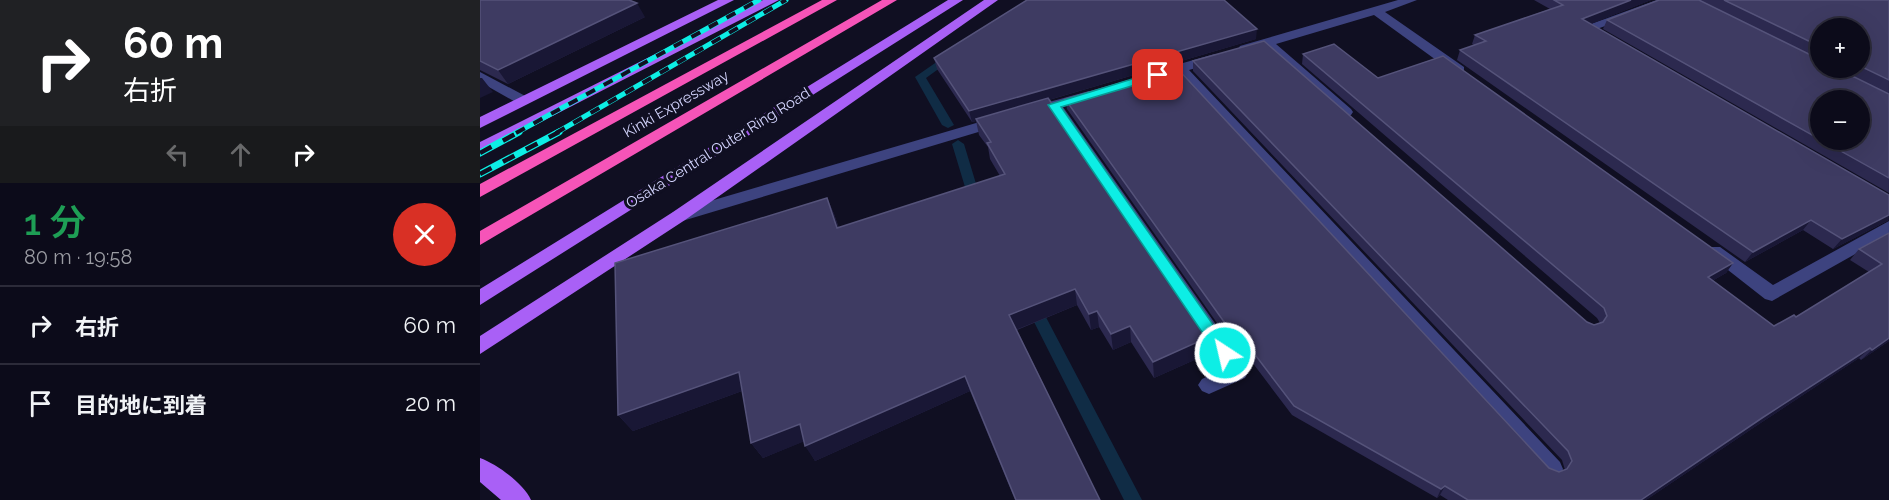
<!DOCTYPE html>
<html lang="ja">
<meta charset="utf-8">
<style>
:root{--surface:#0c0b1a;--page:#151423;--text:#f1f3f6;--muted:#9a9ba2;--line:#2c2b39}
body{margin:0;font-family:Raleway,"Noto Sans JP",sans-serif;background:var(--page);color:var(--text);height:100vh;display:flex;flex-direction:column;font-size:22px;white-space:nowrap}
*{box-sizing:border-box;margin:0}
p{font-size:20px;color:var(--muted)}
.icon{flex:none;width:33px;height:33px;fill:none;stroke:currentColor;stroke-width:2;stroke-linecap:round;stroke-linejoin:round}
.map{position:relative;flex:1;overflow:hidden}
.details{display:flex;flex-direction:column;background:var(--surface);width:480px}
.details>*{flex:none}
.hud{background:#202124;color:#fff;overflow:hidden}
.controls{position:absolute;left:1330px;top:18px;display:grid;gap:12px}
.controls a{display:grid;place-items:center;width:60px;height:60px;border-radius:50%;background:var(--surface);box-shadow:0 6px 24px #0002,0 0 0 2px var(--line);font-size:30px}
.pin{position:absolute;display:grid;place-items:center;width:51px;height:51px;color:#fff;margin:-26px;border-radius:12px;box-shadow:0 3px 9px #0006}
.me{position:absolute;width:66px;margin:-33px;rotate:325deg;stroke-linejoin:round;filter:drop-shadow(0 0 4px #0008)}
.turn{display:flex;align-items:center;gap:21px;height:126px;padding:0 24px;font-size:27px}
.turn .icon{width:78px;height:78px;stroke-width:2.5}
.turn b{display:block;font-size:42px;line-height:51px}
.lanes{display:flex;align-items:center;height:57px;padding:0 24px;background:#0003;justify-content:center;gap:30px;direction:ltr}
.lanes .off{opacity:.35}
.round{display:grid;place-items:center;flex:none;width:63px;height:63px;border-radius:32px;background:var(--page)}
.headline{display:flex;align-items:center;justify-content:space-between;height:102px;padding:0 24px}
h1{font-size:36px;font-weight:600;line-height:45px;color:#1e9e55}
ul{padding:0;list-style:none}
li{display:flex;align-items:center;gap:18px;height:78px;padding:0 24px;border-top:2px solid var(--line)}
li div{flex:1}
li b{display:block;font-size:22px}
li em{font-style:normal}
main{display:flex;flex:1;min-height:0}
.map>svg:first-child{display:block}
.lines{fill:none;stroke-linecap:round;stroke-linejoin:round}
.stream{fill:#102c45;fill-rule:evenodd}
.minor{fill:#3d437f;fill-rule:evenodd}
.major{fill:#a960f6;fill-rule:evenodd}
.highway{fill:#f654b8;fill-rule:evenodd}
.rail-far1-casing{stroke:#0deee5;stroke-width:5}
.rail-casing{stroke:#0deee5;stroke-width:7}
.rail-far1{stroke:#100f22;stroke-width:4;stroke-dasharray:10;stroke-linecap:butt}
.rail{stroke:#100f22;stroke-width:4.5;stroke-dasharray:13;stroke-linecap:butt}
.wall{fill:#2c294f;fill-rule:evenodd}
.shaded-wall{fill:#191735}
.building{fill:#3e3b62;stroke:#55537a;stroke-width:1.5;fill-rule:evenodd}
.route{fill:#0deee5;stroke:#089b95;stroke-width:1.5}
.labels{text-anchor:middle;stroke-width:6;stroke-linejoin:round;paint-order:stroke}
.street-label{font-size:15px;fill:#d3d4fd;stroke:#100f22}
</style>
<main>
<section class="details">
<div class="hud">
<div class="turn"><svg class="icon" aria-label="right" viewBox="0 0 24 24"><path d="M7 20v-9h11M14 6l5 5-5 5"/></svg><div><b>60 m</b>右折</div></div>
<div class="lanes"><svg class="icon off" aria-label="left" viewBox="0 0 24 24"><path d="M17 20v-9H6M10 6l-5 5 5 5"/></svg><svg class="icon off" aria-label="ahead" viewBox="0 0 24 24"><path d="M12 20V5M6 11l6-6 6 6"/></svg><svg class="icon" aria-label="right" viewBox="0 0 24 24"><path d="M7 20v-9h11M14 6l5 5-5 5"/></svg></div>
</div>
<div class="headline"><div><h1>1 分</h1><p>80 m · 19:58</p></div><a class="round" style="background:#d93025;color:#fff"><svg class="icon" aria-label="close" viewBox="0 0 24 24"><path d="M6 6l12 12M18 6L6 18"/></svg></a></div>
<ul>
<li><svg class="icon" aria-label="right" viewBox="0 0 24 24"><path d="M7 20v-9h11M14 6l5 5-5 5"/></svg><div><b>右折</b></div><em>60 m</em></li>
<li><svg class="icon" aria-label="arrive" viewBox="0 0 24 24"><path d="M6 21V4h12l-3 4 3 4H6"/></svg><div><b>目的地に到着</b></div><em>20 m</em></li>
</ul>
</section>
<div class="map">
<svg width="1409" height="500" viewBox="0 0 1409 500">
<rect width="100%" height="100%" fill="#100f22"/>
<g class="lines">
<path class="stream" d="M 471,52 L 475,53 L 475,57 L 446,78 L 474,125 L 468,128 L 462,125 L 435,77 Z
M 478,140 L 484,144 L 497,187 L 504,201 L 502,204 L 494,204 L 485,187 L 472,144 Z
M 553,300 L 558,302 L 662,500 L 644,500 L 546,306 L 548,302 Z"/>
<path class="minor" d="M 918,0 L 937,0 L 905,12 L 984,67 L 984,73 L 974,73 L 894,15 L 796,44 L 871,109 L 873,112 L 871,115 L 861,115 L 784,48 L 765,53 L 758,49 L 760,46 Z
M 1177,0 L 1195,0 L 1117,29 L 1127,34 L 1127,40 L 1117,40 L 1100,28 Z
M 735,54 L 742,58 L 740,61 L 709,70 L 1080,462 L 1083,469 L 1080,476 L 1072,479 L 1064,476 L 696,74 L 676,79 L 669,75 L 671,72 Z
M 0,72 L 49,98 L 51,101 L 44,105 L 39,104 L 0,82 Z
M 609,91 L 616,95 L 614,98 L 583,107 L 765,366 L 768,372 L 765,378 L 729,394 L 722,391 L 718,385 L 722,379 L 744,369 L 570,111 L 549,116 L 542,112 L 544,109 Z
M 520,116 L 525,118 L 528,121 L 525,124 L 199,222 L 190,216 L 193,212 Z
M 1409,221 L 1409,235 L 1292,301 L 1285,299 L 1225,252 L 1228,247 L 1240,247 L 1293,285 Z"/>
<path class="major" d="M 238,0 L 254,0 L 0,128 L 0,117 Z
M 283,0 L 299,0 L 0,153 L 0,142 Z
M 468,0 L 483,0 L 0,305 L 0,289 Z
M 504,0 L 518,0 L 205,220 L 0,354 L 0,336 L 193,212 Z
M 0,458 C 17,464 44,484 51,500 L 21,500 L 0,482 Z"/>
<path class="highway" d="M 342,0 L 357,0 L 0,197 L 0,184 Z
M 402,0 L 417,0 L 0,245 L 0,231 Z"/>
<g class="rail-far1-casing">
<path id="rail-far1" d="M 36,133 L 279,0
M 76,133 L 306,0"/>
</g>
<g class="rail-casing">
<path id="rail" d="M 0,153 L 39,132
M 0,174 L 79,132"/>
</g>
<use href="#rail-far1" class="rail-far1"/>
<use href="#rail" class="rail"/>
</g>
<path class="wall" d="M 0,0 L 165,17 L 28,84 L 0,70 Z
M 1054,0 L 1171,0 L 1110,24 L 1409,195 L 1409,220 L 1353,249 L 1323,230 L 1265,262 L 977,60 L 980,50 L 994,45 L 992,44 L 995,35 L 1070,9 Z
M 1220,0 L 1409,0 L 1409,193 L 1123,29 L 1127,20 ZM 1341,28 L 1380,28 L 1380,68 L 1341,68 Z
M 776,39 L 569,100 L 731,336 L 730,353 L 674,378 L 651,342 L 633,350 L 619,327 L 611,330 L 597,305 L 537,330 L 620,500 L 535,500 L 490,391 L 335,461 L 324,441 L 283,458 L 271,443 L 262,391 L 153,431 L 138,415 L 347,198 L 354,214 L 359,228 L 520,176 L 510,159 L 508,147 L 499,135 L 496,121 L 492,122 L 457,69 L 454,58 Z
M 823,54 L 898,78 L 1253,263 L 1246,273 L 1232,281 L 1294,326 L 1316,317 L 1389,272 L 1370,260 L 1379,249 L 1409,233 L 1409,341 L 1381,360 L 1379,358 L 1273,428 L 1166,500 L 968,500 L 960,495 L 957,498 L 812,415 L 756,341 L 751,343 L 587,109 L 585,99 L 1069,468 L 1079,472 L 1085,470 L 1082,460 L 713,71 L 713,61 L 1107,322 L 1114,325 L 1120,323 L 1117,318 L 822,64 Z"/>
<path class="shaded-wall" d="M 1151,0 L 1171,0 L 1098,29 L 1102,19 Z
M 157,3 L 165,17 L 28,84 L 18,70 Z
M 777,29 L 776,39 L 497,121 L 496,119 L 496,121 L 492,122 L 489,111 Z
M 0,78 L 2,78 L 13,92 L 0,98 Z
M 347,198 L 354,214 L 364,245 L 357,228 Z
M 1409,215 L 1409,220 L 1353,249 L 1362,239 Z
M 1331,220 L 1323,230 L 1265,262 L 1273,252 Z
M 1253,263 L 1246,273 L 1220,288 L 1228,277 Z
M 595,289 L 597,305 L 533,331 L 529,315 Z
M 617,311 L 619,327 L 611,330 L 609,314 Z
M 650,326 L 651,342 L 633,350 L 631,334 Z
M 757,331 L 756,341 L 751,343 L 752,333 Z
M 731,336 L 730,353 L 674,378 L 673,362 Z
M 1409,338 L 1409,341 L 1381,360 L 1392,350 Z
M 1390,348 L 1379,358 L 1273,428 L 1166,500 L 1161,500 L 1282,418 Z
M 259,372 L 270,388 L 153,431 L 138,415 Z
M 485,376 L 490,391 L 335,461 L 325,446 Z
M 320,424 L 330,439 L 283,458 L 271,443 Z
M 965,486 L 960,495 L 957,498 L 961,489 Z"/>
<path class="building" d="M 0,0 L 149,0 L 157,3 L 18,70 L 0,61 Z
M 547,0 L 744,0 L 777,29 L 489,111 L 454,58 Z
M 1074,0 L 1151,0 L 1102,19 L 1409,195 L 1409,215 L 1362,239 L 1331,220 L 1273,252 L 980,50 L 1006,41 L 995,35 L 1083,5 Z
M 1179,0 L 1219,0 L 1341,60 L 1341,68 L 1356,68 L 1409,94 L 1409,178 L 1127,20 ZM 1341,100 L 1380,100 L 1380,140 L 1341,140 Z
M 1244,0 L 1409,0 L 1409,80 L 1380,66 L 1380,28 L 1341,28 L 1341,47 Z
M 784,41 L 1107,322 L 1114,325 L 1123,322 L 1127,316 L 1124,308 L 823,54 L 854,44 L 898,78 L 963,56 L 1253,263 L 1228,277 L 1294,326 L 1314,315 L 1316,317 L 1402,264 L 1379,249 L 1409,233 L 1409,338 L 1392,350 L 1390,348 L 1282,418 L 1161,500 L 988,500 L 965,486 L 961,489 L 814,406 L 757,331 L 752,333 L 585,99 L 696,67 L 1069,468 L 1079,472 L 1087,469 L 1092,461 L 1088,451 L 713,61 Z
M 568,98 L 731,336 L 673,362 L 650,326 L 631,334 L 617,311 L 609,314 L 595,289 L 529,315 L 620,500 L 536,500 L 485,376 L 325,446 L 320,424 L 271,443 L 259,372 L 138,415 L 135,263 L 347,198 L 357,228 L 525,174 L 507,143 L 511,142 L 496,119 Z"/>
<path class="route" d="M 678,71 L 683,75 L 682,77 L 581,107 L 750,349 L 752,353 L 750,357 L 739,357 L 568,105 Z"/>
<g class="labels">
<g class="street-label">
<text transform="translate(196 104) rotate(-30)" y="5">Kinki Expressway</text>
<text transform="translate(238 148) rotate(-32)" y="5">Osaka Central Outer Ring Road</text>
</g>
</g>
</svg>
<div class="controls">
<a>+</a>
<a>−</a>
</div>
<div class="pin" style="left:678px;top:75px;background:#d93025"><svg class="icon" aria-label="arrive" viewBox="0 0 24 24"><path d="M6 21V4h12l-3 4 3 4H6"/></svg></div>
<svg class="me" style="left:745px;top:353px" viewBox="-20 -20 40 40"><circle r="17" fill="#0deee5" stroke="#fff" stroke-width="3"/><path d="M0-11L8 9 0 5-8 9z" fill="#fff"/></svg>
</div>
</main>
